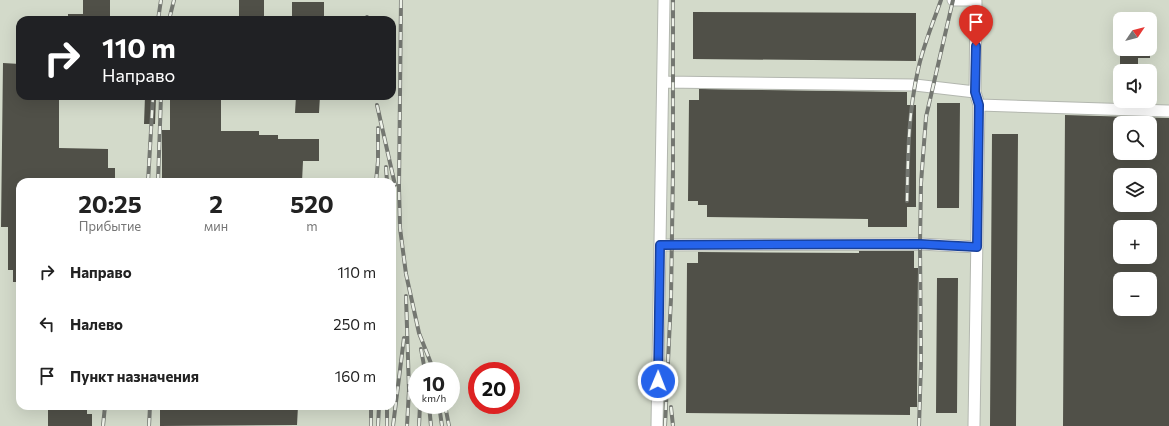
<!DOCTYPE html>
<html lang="ru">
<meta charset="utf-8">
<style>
:root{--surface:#fff;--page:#f2f2f2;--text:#222;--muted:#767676}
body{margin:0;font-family:Commissioner,sans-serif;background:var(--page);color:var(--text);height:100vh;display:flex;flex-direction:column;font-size:15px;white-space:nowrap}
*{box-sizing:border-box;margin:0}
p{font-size:13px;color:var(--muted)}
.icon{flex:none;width:22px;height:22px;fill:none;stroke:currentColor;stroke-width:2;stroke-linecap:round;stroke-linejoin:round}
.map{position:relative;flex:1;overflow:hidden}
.side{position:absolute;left:16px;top:178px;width:380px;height:232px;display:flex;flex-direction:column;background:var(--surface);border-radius:12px;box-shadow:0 4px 16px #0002}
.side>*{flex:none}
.top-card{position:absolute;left:16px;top:16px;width:380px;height:84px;border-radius:12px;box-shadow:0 4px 16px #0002;background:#202124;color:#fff;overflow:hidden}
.needle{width:26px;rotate:55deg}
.controls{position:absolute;left:1113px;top:12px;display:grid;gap:8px}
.controls a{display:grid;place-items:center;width:44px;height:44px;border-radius:8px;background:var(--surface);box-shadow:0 4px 16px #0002;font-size:20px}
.speed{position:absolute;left:408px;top:362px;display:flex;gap:8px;font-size:20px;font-weight:700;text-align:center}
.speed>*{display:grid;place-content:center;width:52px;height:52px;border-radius:50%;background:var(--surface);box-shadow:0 4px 16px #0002;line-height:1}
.speed small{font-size:10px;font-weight:400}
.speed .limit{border:6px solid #d22;background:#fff;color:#111}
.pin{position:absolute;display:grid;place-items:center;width:34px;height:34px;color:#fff;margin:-41px -17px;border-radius:50% 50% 50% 0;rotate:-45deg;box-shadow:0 0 4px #0007}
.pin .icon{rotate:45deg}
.me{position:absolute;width:44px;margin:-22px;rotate:1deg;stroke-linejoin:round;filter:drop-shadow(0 0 3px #0008)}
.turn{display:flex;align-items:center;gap:14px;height:84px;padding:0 20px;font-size:18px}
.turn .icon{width:52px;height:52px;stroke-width:2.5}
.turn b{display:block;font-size:28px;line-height:34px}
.eta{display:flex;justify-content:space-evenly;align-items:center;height:68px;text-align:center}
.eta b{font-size:24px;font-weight:700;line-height:28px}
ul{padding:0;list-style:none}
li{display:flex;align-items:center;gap:12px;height:52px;padding:0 20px}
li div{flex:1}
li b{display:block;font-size:15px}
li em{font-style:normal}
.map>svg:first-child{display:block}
.built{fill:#d3daca;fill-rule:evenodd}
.building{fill:#505048;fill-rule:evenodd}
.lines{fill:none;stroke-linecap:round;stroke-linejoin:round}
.minor-casing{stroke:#b3b7af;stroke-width:13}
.minor{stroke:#fff;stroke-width:11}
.rail-casing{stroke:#747771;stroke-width:4}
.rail{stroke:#eef2e9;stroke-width:2.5;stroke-dasharray:8;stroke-linecap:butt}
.route-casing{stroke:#184099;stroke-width:10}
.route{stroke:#2563eb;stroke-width:7}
</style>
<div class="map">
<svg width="1169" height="426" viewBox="0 0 1169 426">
<rect width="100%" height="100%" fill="#e1e5dc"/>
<path class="built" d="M 0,0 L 1169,0 L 1169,426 L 0,426 ZM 1120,19 L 1150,19 L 1150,49 L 1120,49 ZM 20,20 L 392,20 L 392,96 L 20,96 ZM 1120,71 L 1150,71 L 1150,101 L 1120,101 ZM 1120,123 L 1150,123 L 1150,153 L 1120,153 ZM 1120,175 L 1150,175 L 1150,205 L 1120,205 ZM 20,182 L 392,182 L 392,406 L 20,406 ZM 1120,227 L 1150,227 L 1150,257 L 1120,257 ZM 1120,279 L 1150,279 L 1150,309 L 1120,309 ZM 417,371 L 451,371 L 451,405 L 417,405 ZM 477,371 L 511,371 L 511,405 L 477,405 Z"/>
<path class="building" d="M 83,0 L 110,0 L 110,20 L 68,20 L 68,14 L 83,14 Z
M 239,0 L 264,0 L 264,20 L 239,20 Z
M 292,2 L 324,2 L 324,20 L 292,20 Z
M 693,12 L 916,13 L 916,61 L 693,59 Z
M 1120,49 L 1150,49 L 1150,58 L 1138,58 L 1138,71 L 1120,71 Z
M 3,63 L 20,64 L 20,96 L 59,96 L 59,148 L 108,149 L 108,168 L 115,168 L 115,182 L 20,182 L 20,282 L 13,282 L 13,270 L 8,270 L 8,227 L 1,227 Z
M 699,89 L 907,92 L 907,105 L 916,105 L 916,207 L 907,207 L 907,227 L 868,227 L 868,219 L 707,217 L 707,205 L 698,205 L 698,201 L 688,201 L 689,100 L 699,100 Z
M 145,96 L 156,96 L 155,124 L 144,124 Z
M 170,96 L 221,96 L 221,131 L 259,131 L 259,135 L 278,135 L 278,139 L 319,139 L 319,161 L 303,161 L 302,182 L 162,181 L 162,130 L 170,130 Z
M 296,96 L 320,96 L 319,113 L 295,113 Z
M 937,103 L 960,103 L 959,208 L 937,208 Z
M 1065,115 L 1169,118 L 1169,426 L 1063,426 ZM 1120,123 L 1150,123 L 1150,153 L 1120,153 ZM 1120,175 L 1150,175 L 1150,205 L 1120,205 ZM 1120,227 L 1150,227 L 1150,257 L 1120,257 ZM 1120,279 L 1150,279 L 1150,309 L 1120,309 Z
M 992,134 L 1018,134 L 1016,426 L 990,426 Z
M 859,251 L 914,251 L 914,268 L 918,268 L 917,407 L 910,407 L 910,415 L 686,413 L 687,263 L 698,263 L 698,252 L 859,253 Z
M 937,278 L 958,278 L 957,413 L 936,413 Z
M 160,406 L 298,406 L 297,425 L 160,426 Z
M 48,407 L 87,407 L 87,414 L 92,414 L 92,426 L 48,426 Z"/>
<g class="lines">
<g class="minor-casing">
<path id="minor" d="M 953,0 L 976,0
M 663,82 L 915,85 L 975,92
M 979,105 L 1168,111
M 660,245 L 920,244 L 977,247
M 657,426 L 664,0
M 974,426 L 979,105 L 975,92 L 976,0"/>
</g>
<use href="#minor" class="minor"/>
<g class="rail-casing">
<path id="rail" d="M 401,0 L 399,188 L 400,228 L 406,274 L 419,333 L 434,371
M 367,17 L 368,20
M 158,20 L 161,0
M 169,20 L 174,0
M 377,105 L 395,185
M 386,167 L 387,182
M 148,182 L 153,96
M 158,182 L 161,96
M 376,182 L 378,161 L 378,128
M 907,201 C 908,157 908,114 918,70 C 923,46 933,23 941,0
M 406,296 L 409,390 L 407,426
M 421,349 L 425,371
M 429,405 L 431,426
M 439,405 L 442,426
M 445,405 L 449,426
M 671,407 L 673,426
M 103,426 L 105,406
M 149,426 L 150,406
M 371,426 L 371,406
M 378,426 L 379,406
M 387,426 L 387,406
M 393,426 L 404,338
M 419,426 L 420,405
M 665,426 L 671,298 L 673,169 L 673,0
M 919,426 L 921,364 L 920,244 L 921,183 L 926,117 L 953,0"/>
</g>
<use href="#rail" class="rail"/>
</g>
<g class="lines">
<g class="route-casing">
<path id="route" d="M 658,381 L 660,245 L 920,244 L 977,247 L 979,105 L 975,92 L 976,46"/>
</g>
<use href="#route" class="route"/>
</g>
</svg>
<div class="controls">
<a><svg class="needle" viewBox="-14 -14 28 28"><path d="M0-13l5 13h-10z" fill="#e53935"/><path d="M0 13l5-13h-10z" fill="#767676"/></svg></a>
<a><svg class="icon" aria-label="sound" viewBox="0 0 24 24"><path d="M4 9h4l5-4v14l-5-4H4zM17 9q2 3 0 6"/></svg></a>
<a><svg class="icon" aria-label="search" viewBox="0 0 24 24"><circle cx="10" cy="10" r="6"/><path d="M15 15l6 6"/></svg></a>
<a><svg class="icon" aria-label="layers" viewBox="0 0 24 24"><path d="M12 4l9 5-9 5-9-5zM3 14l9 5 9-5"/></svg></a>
<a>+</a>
<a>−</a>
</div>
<div class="speed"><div>10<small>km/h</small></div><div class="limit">20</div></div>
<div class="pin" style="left:976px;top:46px;background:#d93025"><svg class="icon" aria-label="arrive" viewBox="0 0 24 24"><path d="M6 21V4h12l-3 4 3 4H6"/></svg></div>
<svg class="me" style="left:658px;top:381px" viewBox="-20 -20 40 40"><circle r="17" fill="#2563eb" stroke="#fff" stroke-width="3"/><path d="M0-11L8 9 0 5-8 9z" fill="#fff"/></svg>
<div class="top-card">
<div class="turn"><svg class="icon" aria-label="right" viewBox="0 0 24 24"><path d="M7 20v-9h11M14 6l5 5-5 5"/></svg><div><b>110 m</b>Направо</div></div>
</div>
<section class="side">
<div class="eta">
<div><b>20:25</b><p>Прибытие</p></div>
<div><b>2</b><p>мин</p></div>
<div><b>520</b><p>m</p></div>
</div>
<ul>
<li><svg class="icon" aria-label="right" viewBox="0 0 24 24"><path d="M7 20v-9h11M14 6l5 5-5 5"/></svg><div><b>Направо</b></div><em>110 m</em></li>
<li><svg class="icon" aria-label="left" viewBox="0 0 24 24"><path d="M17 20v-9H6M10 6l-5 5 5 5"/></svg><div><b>Налево</b></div><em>250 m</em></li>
<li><svg class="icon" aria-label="arrive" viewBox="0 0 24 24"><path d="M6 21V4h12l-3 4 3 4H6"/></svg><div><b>Пункт назначения</b></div><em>160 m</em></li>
</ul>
</section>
</div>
